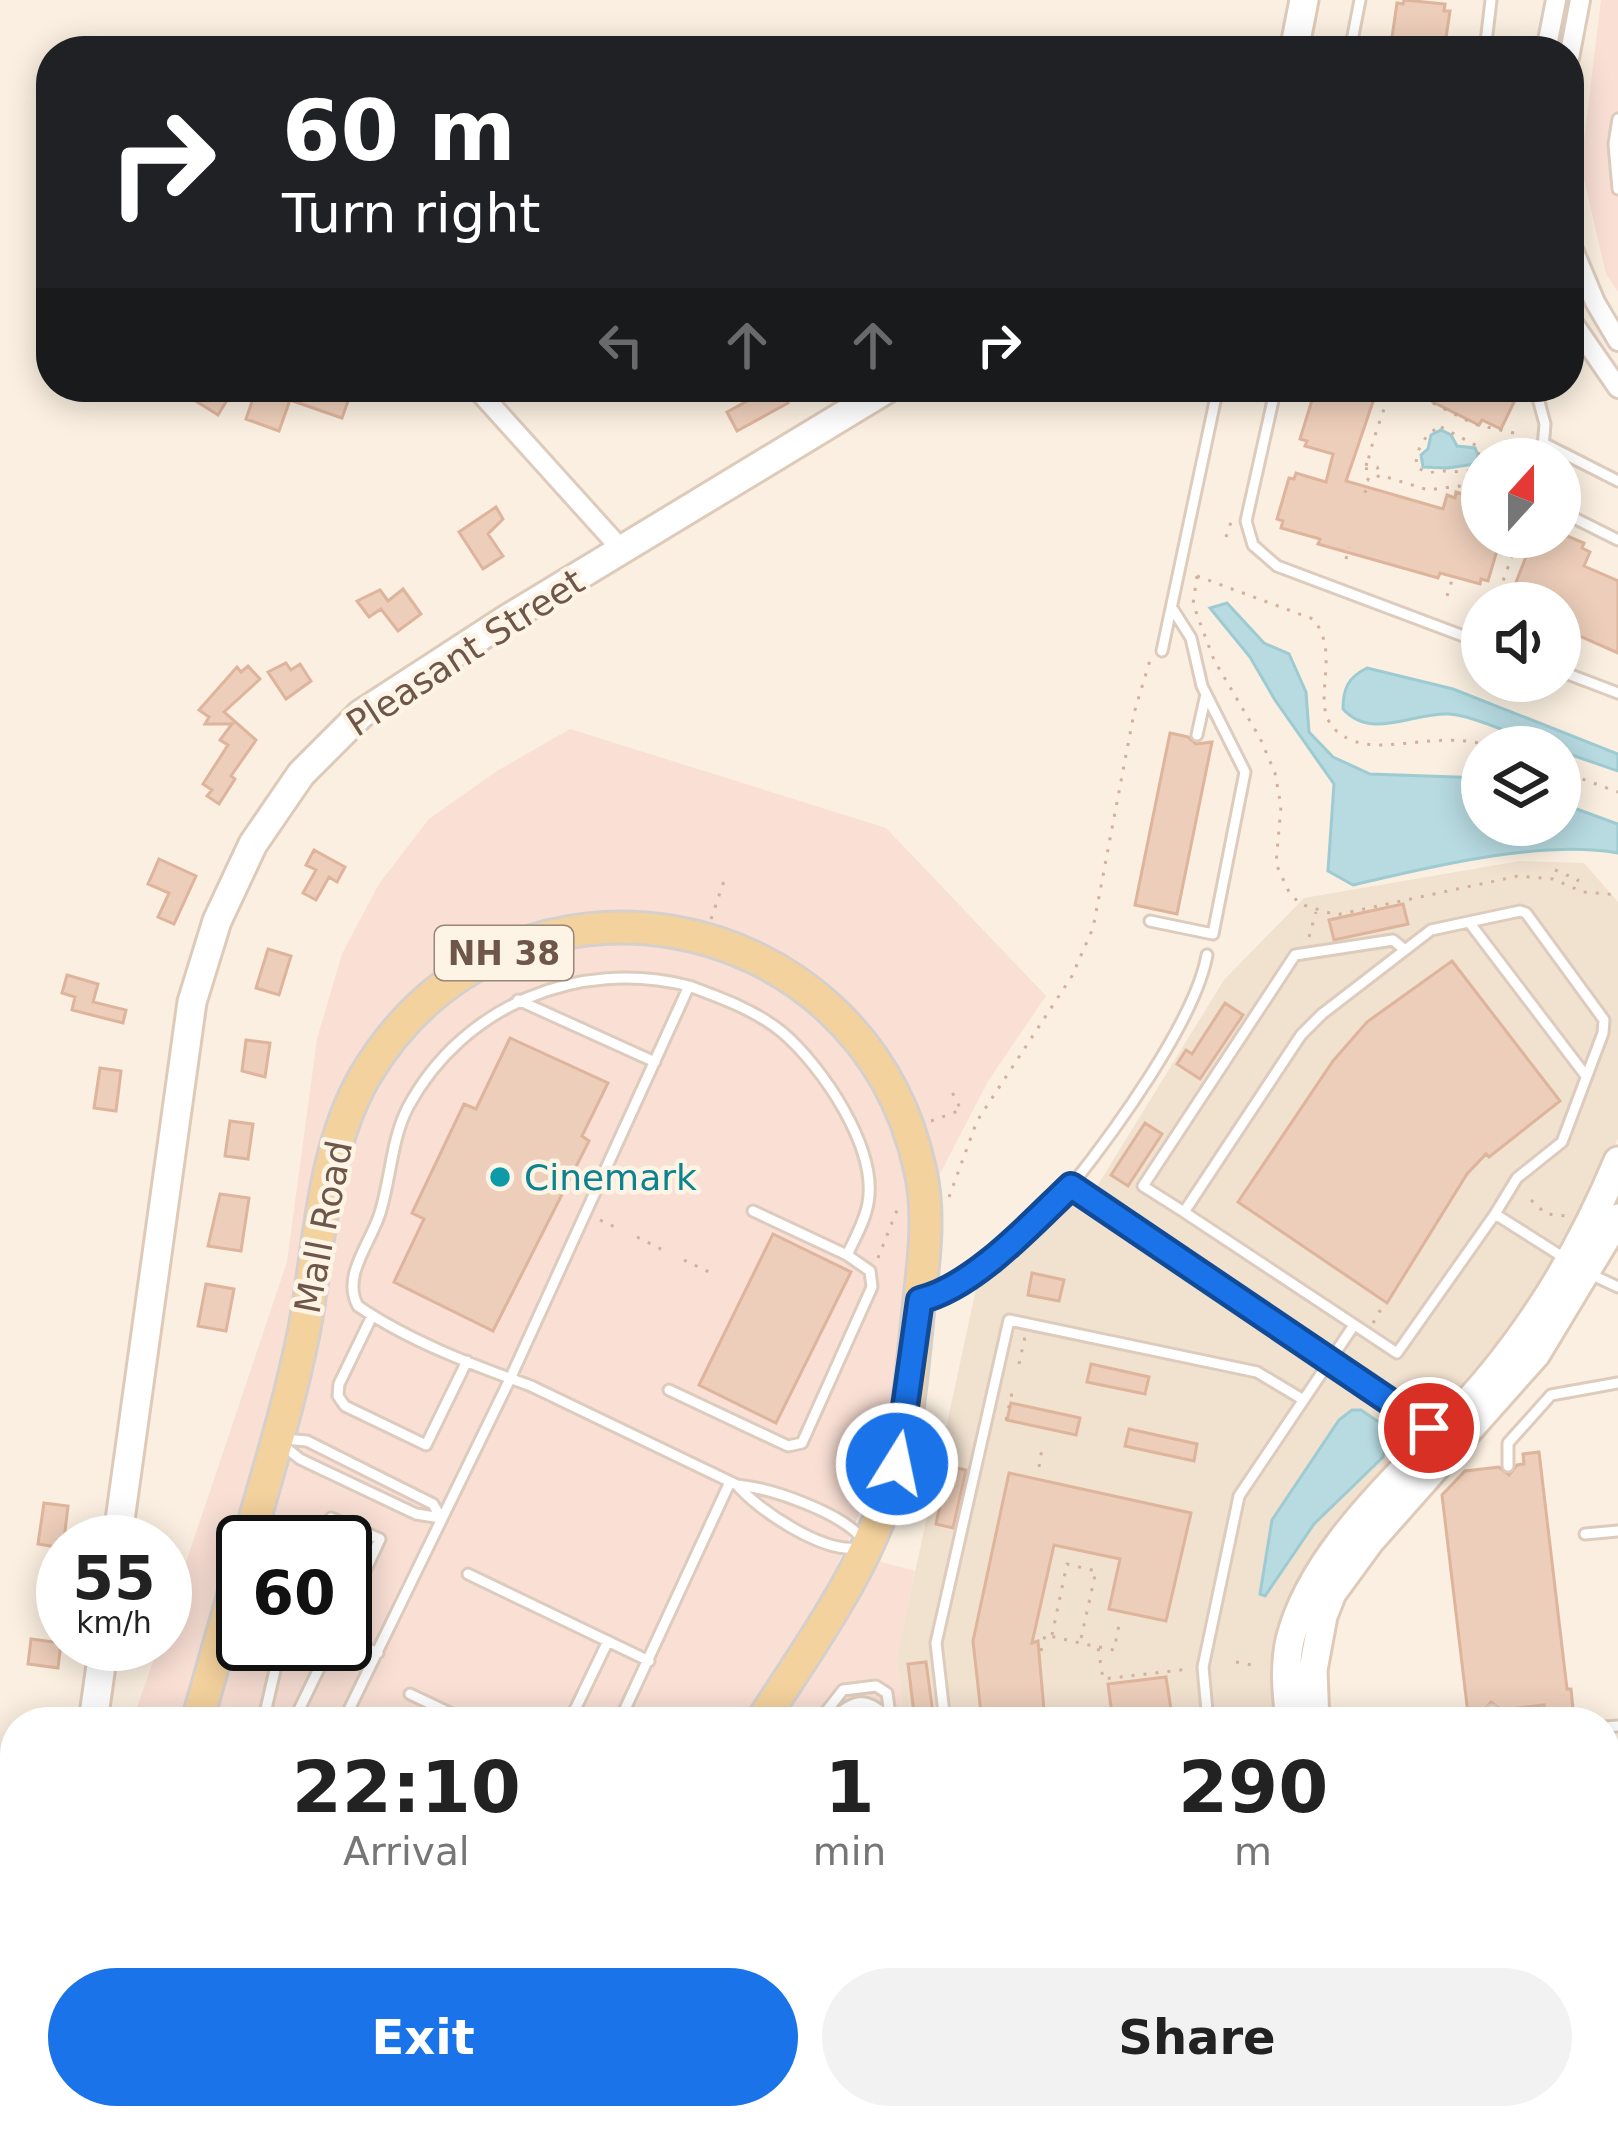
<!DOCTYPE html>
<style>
:root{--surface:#fff;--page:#f2f2f2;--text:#222;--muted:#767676;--accent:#1a73e8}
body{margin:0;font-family:"DejaVu Sans",sans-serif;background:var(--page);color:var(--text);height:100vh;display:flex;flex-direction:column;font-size:45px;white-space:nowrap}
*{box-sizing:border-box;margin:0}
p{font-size:39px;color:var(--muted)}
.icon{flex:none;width:66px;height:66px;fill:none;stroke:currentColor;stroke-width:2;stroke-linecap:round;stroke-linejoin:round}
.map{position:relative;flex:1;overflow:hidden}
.sheet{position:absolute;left:0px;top:1707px;width:1620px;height:423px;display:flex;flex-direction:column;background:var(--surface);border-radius:48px 48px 0 0;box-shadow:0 6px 30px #0003}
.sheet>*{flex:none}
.guide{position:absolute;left:36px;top:36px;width:1548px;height:366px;border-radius:48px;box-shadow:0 6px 30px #0003;background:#202124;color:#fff;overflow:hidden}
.needle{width:78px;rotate:21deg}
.fabs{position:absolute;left:1461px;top:438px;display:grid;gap:24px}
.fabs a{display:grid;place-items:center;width:120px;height:120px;border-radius:50%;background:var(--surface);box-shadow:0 6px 30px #0003;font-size:60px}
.speed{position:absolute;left:36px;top:1515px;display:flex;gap:24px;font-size:60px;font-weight:700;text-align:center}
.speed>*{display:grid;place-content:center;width:156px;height:156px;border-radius:50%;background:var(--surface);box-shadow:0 6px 30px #0003;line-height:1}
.speed small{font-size:30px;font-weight:400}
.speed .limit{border:6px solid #111;border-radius:18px;background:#fff;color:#111}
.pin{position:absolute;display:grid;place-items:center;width:102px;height:102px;color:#fff;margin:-51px;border:6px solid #fff;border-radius:50%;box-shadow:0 3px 12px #0007}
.me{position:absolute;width:132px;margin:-66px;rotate:10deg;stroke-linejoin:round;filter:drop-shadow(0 0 9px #0008)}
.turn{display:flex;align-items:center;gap:42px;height:252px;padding:0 48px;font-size:54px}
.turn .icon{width:156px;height:156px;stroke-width:2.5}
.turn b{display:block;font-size:84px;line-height:102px}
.lanes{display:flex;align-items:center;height:114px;padding:0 48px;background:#0003;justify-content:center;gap:60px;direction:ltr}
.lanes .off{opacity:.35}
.eta{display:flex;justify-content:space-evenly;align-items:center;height:204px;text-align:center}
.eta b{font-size:72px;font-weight:700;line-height:84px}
.primary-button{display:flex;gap:24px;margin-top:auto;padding:24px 48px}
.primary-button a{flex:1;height:138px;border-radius:72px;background:var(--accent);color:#fff;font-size:48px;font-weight:700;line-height:138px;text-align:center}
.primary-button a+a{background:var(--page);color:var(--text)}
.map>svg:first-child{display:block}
.residential{fill:#f1e1cf}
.commercial{fill:#f9dfd4;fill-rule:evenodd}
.water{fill:#b7dbe1;stroke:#9ecbd2;stroke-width:3}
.building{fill:#edceba;stroke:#deb49c;stroke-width:3}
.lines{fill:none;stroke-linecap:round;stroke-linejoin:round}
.service-casing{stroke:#ddccbd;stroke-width:15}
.minor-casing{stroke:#ddccbd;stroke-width:24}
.tertiary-casing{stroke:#ddccbd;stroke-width:30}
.secondary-casing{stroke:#decab9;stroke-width:33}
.primary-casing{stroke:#d6d0cc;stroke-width:36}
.path{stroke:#d1b19e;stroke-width:3;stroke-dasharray:3 9;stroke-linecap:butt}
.service{stroke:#fff;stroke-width:9}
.minor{stroke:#fff;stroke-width:18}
.tertiary{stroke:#fff;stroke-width:24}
.secondary{stroke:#fff;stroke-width:27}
.primary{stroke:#f4d29d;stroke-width:30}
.route-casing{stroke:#114b97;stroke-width:30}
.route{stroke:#1a73e8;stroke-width:21}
.culture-dot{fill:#0f9aa8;stroke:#fdf4e6;stroke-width:4.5}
.labels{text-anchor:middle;stroke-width:9;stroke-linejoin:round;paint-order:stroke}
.shield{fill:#fdf4e6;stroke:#998579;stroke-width:3}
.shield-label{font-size:33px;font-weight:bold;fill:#6e564a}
.street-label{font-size:36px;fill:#6e564a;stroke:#fdf4e6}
.culture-label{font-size:36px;fill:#0d838f;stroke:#fdf4e6;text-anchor:start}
</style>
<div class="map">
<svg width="1618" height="2129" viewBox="0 0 1618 2129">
<rect width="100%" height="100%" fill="#faefe0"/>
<path class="residential" d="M 1520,861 L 1584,863 L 1618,902 L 1618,1138 L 1597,1188 L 1526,1317 L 1440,1425 L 1096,1188 L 1224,980 L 1304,898 Z
M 1070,1197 L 1431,1437 L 1310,1570 L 1282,1722 L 904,1722 L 897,1656 L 976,1289 Z"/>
<path class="commercial" d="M 1601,0 L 1618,0 L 1618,292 L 1606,274 L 1581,166 Z
M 570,729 L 886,828 L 1046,996 L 988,1081 L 915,1222 L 890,1440 L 832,1578 L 745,1722 L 132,1722 L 159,1644 L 165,1644 L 165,1625 L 287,1262 L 317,1039 L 342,954 L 379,884 L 429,819 L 497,771 ZM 243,1542 L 345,1542 L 345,1644 L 243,1644 Z
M 878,1561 L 915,1571 L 897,1656 L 904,1722 L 777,1722 L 832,1642 Z
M 53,2115 L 640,2115 L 639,2129 L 51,2129 Z
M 682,2115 L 939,2115 L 940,2129 L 682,2129 Z"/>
<path class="water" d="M 1441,430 L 1451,435 L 1457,446 L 1475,448 L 1478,455 L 1475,464 L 1448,468 L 1423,467 L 1421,455 L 1428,449 L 1431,435 Z
M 1227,603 L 1264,643 L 1289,654 L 1306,692 L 1309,732 L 1333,757 L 1370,774 L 1482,778 L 1482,825 L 1560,825 L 1560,803 L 1618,824 L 1618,853 C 1542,839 1429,867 1353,885 L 1328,871 L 1334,784 L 1275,700 L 1250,657 L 1210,608 Z
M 1367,668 L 1453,689 L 1618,754 L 1618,771 L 1560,751 L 1560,747 L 1547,747 C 1520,738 1476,716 1449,714 C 1413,712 1372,741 1343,709 C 1343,689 1348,677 1367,668 Z
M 1352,1410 L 1361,1410 L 1389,1429 L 1383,1457 L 1314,1524 L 1265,1596 L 1260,1594 L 1272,1520 L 1339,1420 Z"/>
<path class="building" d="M 1404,0 L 1445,4 L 1444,11 L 1450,11 L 1444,51 L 1390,51 L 1397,3 L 1403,4 Z
M 194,387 L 235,387 L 218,415 L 188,396 Z
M 257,387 L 295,387 L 311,393 L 313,387 L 353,387 L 342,418 L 290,400 L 279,431 L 246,419 Z
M 1316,387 L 1378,387 L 1346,481 L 1443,509 L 1447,495 L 1455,498 L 1456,492 L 1482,500 L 1482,537 L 1501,537 L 1488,581 L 1481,579 L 1480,584 L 1440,573 L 1438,578 L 1318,544 L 1320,539 L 1281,528 L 1283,521 L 1277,519 L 1289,478 L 1294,479 L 1296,473 L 1326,482 L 1333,454 L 1305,446 L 1307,441 L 1300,439 Z
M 1441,387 L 1511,387 L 1506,397 L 1514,402 L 1501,429 L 1482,420 L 1479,425 L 1433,402 Z
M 780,388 L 788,403 L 737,431 L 727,412 L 764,392 Z
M 496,507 L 503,519 L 488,534 L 503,556 L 483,569 L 459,532 Z
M 1560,533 L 1584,543 L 1582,548 L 1590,552 L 1584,566 L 1618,581 L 1618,653 L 1564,629 L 1566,624 L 1560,621 L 1560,603 L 1509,600 L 1529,549 L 1533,550 L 1538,537 L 1560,537 Z
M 403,589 L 421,614 L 398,631 L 381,609 L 369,617 L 357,601 L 380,590 L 388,601 Z
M 286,663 L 291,670 L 300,664 L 311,681 L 286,699 L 268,672 Z
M 248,666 L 260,679 L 224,712 L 256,740 L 231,776 L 235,779 L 219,804 L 207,796 L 212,790 L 203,784 L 228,745 L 220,740 L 232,724 L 205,724 L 209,717 L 199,710 L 237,667 L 241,672 Z
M 1170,733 L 1188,737 L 1196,744 L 1212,742 L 1177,914 L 1135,905 Z
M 314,850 L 345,867 L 337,882 L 329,877 L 316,900 L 303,893 L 316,870 L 306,865 Z
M 159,859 L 196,876 L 174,924 L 158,917 L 169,893 L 148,884 Z
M 1403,904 L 1408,924 L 1334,940 L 1329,920 Z
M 268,949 L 291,956 L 279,995 L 256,988 Z
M 1452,961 L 1560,1101 L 1489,1157 L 1486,1154 L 1467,1174 L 1387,1303 L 1238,1202 L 1333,1061 L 1367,1022 Z
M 67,975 L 98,984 L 93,1002 L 126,1010 L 123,1023 L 72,1010 L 75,997 L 62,993 Z
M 1225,1003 L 1243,1015 L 1200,1079 L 1177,1064 L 1186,1050 L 1192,1054 Z
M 510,1038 L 608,1083 L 582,1136 L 589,1141 L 493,1331 L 394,1282 L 424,1219 L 412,1213 L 464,1104 L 476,1109 Z
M 246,1040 L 270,1043 L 265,1077 L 242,1071 Z
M 100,1068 L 121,1071 L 116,1111 L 94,1108 Z
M 230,1121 L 253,1124 L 248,1159 L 225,1156 Z
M 1145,1123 L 1162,1134 L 1128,1186 L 1111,1175 Z
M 220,1194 L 249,1198 L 241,1251 L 208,1246 Z
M 773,1234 L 851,1272 L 776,1423 L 699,1385 Z
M 1032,1273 L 1064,1280 L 1059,1301 L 1028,1295 Z
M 206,1284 L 234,1289 L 226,1331 L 198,1326 Z
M 1091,1364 L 1149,1377 L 1145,1394 L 1087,1382 Z
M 1011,1403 L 1080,1418 L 1076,1435 L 1007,1420 Z
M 1129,1429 L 1197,1444 L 1194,1461 L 1125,1446 Z
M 1539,1452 L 1567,1689 L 1571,1689 L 1573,1709 L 1545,1712 L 1544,1705 L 1501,1710 L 1491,1702 L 1483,1712 L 1468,1714 L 1442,1495 L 1465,1471 L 1499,1467 L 1509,1475 L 1517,1465 L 1524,1464 L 1523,1454 Z
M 948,1466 L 966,1470 L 953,1528 L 936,1524 Z
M 1009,1473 L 1191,1513 L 1166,1621 L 1109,1609 L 1120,1559 L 1054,1545 L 1032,1643 L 1038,1641 L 1045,1722 L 982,1722 L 973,1641 Z
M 44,1503 L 68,1506 L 63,1548 L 38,1544 Z
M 31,1639 L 61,1643 L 58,1668 L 28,1664 Z
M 926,1662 L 934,1721 L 915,1722 L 908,1664 Z
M 1166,1677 L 1173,1722 L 1113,1722 L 1108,1684 Z
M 192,2115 L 407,2115 L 400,2129 L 185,2129 Z
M 483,2115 L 564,2115 L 571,2129 L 477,2129 Z
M 830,2115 L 886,2115 L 887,2129 L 832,2129 Z"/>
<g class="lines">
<g class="service-casing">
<path id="service" d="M 1350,51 L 1360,0
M 1485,51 L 1491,0
M 1618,119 L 1614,144 L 1618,189
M 1276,387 L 1246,521 L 1253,545 L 1277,566 L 1482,643
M 1535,387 L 1545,424 L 1542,459
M 1545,444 L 1618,481
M 1560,511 L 1618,540
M 1162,651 L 1218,387
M 1560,671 L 1618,693
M 1197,735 L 1206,694
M 1150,921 L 1213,934 L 1245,772 L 1202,686 L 1191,638 L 1172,608
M 1469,922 L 1586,1076
M 518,1000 L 655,1062
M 1071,1186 C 1114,1132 1195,1021 1207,955
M 753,1211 L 847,1255
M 1184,1212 L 1143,1186 L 1295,955 L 1393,940 L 1405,950
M 1495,1214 L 1397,1353 L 1184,1212 L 1301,1035 L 1322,1014 L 1431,930 L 1520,911 L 1526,913 L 1604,1020 L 1603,1033 L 1562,1142 L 1517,1178 L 1495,1214 L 1566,1259
M 1590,1274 L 1618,1287
M 925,1299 C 974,1287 1035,1221 1071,1186 L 1434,1432
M 372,1316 L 339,1384 L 338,1396 L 345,1406 L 426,1445 L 467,1361
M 669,1390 L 788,1446 L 802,1443 L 872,1287 L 870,1271 L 847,1255 C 855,1238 865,1221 868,1203 C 878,1148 822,1066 782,1032 C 755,1010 721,998 689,986
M 284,1439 L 307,1441 L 433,1504 L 441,1518
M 284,1446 L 300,1459 L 416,1514 L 441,1518
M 1508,1466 L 1508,1443 L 1551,1395 L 1618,1383
M 737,1485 C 759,1511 822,1552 856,1548
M 1585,1534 L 1618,1531
M 319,1542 L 331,1518 L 380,1539 L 345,1614
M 468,1574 L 649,1661
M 345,1638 L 378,1653
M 410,1694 L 469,1722
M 1492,1711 L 1495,1722
M 837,1715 L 854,1714 L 877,1722
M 263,1722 L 281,1644
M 293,1722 L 331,1644
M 343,1722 L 510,1379 L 689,986 C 579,958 463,1005 408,1107 C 391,1140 391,1178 380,1213 C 371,1243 341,1276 358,1306 C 409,1341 473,1365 531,1386 L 737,1485 C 771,1488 844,1513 864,1541
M 569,1722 L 608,1641
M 619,1722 L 730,1482
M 818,1722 L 843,1690 L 876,1686 L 887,1693 L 891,1722
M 830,1722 C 852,1699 867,1694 891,1721
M 945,1722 L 936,1643 L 1009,1320 L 1257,1372 L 1302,1399
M 1208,1722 L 1203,1667 L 1239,1496 L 1354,1325
M 1605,1727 L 1618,1726
M 1605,2056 L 1618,2055
M 573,2115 L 580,2118 L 580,2129
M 726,2115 L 727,2129
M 794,2115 L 796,2129
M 903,2115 L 905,2129
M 936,2115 L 938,2129
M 985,2115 L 987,2129
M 1029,2115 L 1031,2129
M 1079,2115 L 1079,2129
M 1126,2115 L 1127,2129
M 1421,2115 L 1422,2129
M 1541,2115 L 1543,2129
M 149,2129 L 152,2115
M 424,2129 L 430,2115
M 467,2129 L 474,2115"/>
</g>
<g class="minor-casing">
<path id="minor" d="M 1546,51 L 1556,0
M 1569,58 L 1580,0
M 1569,240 L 1595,302 L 1618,341
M 1569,317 L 1618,388
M 475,387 L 622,550"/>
</g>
<g class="tertiary-casing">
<path id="tertiary" d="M 1605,1859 L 1618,1857
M 1605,1902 L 1618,1900"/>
</g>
<g class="secondary-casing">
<path id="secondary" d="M 1294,51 L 1304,0
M 117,1542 L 192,1002 L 217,921 L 253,844 L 301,774 L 361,714 L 504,621 L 890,387
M 93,1722 L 104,1644
M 1290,1722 C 1287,1695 1284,1667 1290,1640 C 1315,1538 1429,1453 1493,1373 C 1546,1308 1586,1238 1618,1161
M 1315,1722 L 1313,1670 L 1323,1616 L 1332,1593 L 1370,1541 L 1536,1354 L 1618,1218
M 1336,2115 L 1337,2129
M 1362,2115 L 1363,2129"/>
</g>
<g class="primary-casing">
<path id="primary" d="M 248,1542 C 268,1472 290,1402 304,1331 C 320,1247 321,1152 365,1076 C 507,837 861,900 920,1169 C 931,1216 923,1265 918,1313 C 912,1370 908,1429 891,1484 C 866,1570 809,1647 761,1722
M 197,1722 L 243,1561
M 35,2129 L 37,2115
M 647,2129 L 648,2115
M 675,2129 L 676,2115"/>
</g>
<path class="path" d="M 1392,387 C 1385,406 1364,462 1366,478 L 1371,481 L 1380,475 L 1428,490 L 1459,486 L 1482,488
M 1378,392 L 1405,400 L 1415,394 L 1474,424 L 1518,434
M 1441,427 L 1479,447 L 1478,467 C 1463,477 1447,467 1430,473 L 1417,468 C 1413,453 1426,431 1441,427 Z
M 1365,464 L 1377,467 L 1380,473
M 1365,493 L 1368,481
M 1226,537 L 1231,522
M 1346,559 L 1349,547
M 1197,576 L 1193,604 L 1214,660 L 1260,738 L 1275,773 L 1281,806 L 1276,864 L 1289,892 L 1300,904 L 1336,915 L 1518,876 L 1553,879 L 1583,892 L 1618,895
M 1197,576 L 1313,619 C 1348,661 1295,719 1354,741 C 1389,754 1443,729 1493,747
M 1447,596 L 1453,577
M 1495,603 L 1519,537
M 1560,771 L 1618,792
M 1555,870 L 1578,880 L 1575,887
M 711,919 L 724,881
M 1309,937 L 1316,912
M 931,1121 L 961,1110 L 949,1086
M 949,1197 L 977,1121 L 1072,976 L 1093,928 L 1134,713 L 1151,657
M 1531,1200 L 1546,1214 L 1567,1216
M 600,1220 L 619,1229
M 637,1237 L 665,1251
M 878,1258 L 899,1205
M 684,1260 L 711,1273
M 1373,1323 L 1381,1309
M 1019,1364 L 1025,1337
M 1006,1420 L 1013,1388
M 1039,1467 L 1042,1448
M 1052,1635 L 1067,1564 L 1096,1571 L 1080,1643
M 1099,1647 L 1114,1650 L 1120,1620
M 1041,1651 L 1045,1635 L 1098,1647 L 1103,1679 L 1189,1669
M 1236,1662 L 1252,1665"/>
<use href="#service" class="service"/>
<use href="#minor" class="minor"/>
<use href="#tertiary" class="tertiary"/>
<use href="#secondary" class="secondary"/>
<use href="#primary" class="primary"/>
</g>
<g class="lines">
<g class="route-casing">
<path id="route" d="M 897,1464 L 920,1300 C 974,1287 1031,1224 1071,1186 L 1429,1428"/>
</g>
<use href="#route" class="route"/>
</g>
<circle class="culture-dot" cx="500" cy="1177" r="12"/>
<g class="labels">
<rect class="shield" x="435" y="926" width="138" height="54" rx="9"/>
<g class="shield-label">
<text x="504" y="965">NH 38</text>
</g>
<g class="street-label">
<text transform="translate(465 652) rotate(-33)" y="13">Pleasant Street</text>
<text transform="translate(323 1227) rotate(-79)" y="13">Mall Road</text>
</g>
<g class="culture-label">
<text x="524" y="1190">Cinemark</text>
</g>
</g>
</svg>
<div class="fabs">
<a><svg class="needle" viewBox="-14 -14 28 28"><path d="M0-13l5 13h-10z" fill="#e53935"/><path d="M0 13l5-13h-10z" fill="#767676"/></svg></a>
<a><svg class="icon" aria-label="sound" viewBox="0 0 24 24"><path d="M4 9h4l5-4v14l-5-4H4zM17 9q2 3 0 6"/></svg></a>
<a><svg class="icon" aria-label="layers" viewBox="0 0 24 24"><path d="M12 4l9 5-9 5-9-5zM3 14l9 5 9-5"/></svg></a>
</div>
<div class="speed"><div>55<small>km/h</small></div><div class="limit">60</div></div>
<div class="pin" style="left:1429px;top:1428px;background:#d93025"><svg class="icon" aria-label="arrive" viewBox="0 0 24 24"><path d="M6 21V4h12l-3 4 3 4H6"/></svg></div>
<svg class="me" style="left:897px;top:1464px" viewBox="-20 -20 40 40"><circle r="17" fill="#1a73e8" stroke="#fff" stroke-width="3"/><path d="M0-11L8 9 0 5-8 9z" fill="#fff"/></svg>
<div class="guide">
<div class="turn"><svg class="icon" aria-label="right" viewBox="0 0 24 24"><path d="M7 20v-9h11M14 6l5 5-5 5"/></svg><div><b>60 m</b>Turn right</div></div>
<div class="lanes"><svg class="icon off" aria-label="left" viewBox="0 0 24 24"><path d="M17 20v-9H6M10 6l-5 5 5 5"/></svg><svg class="icon off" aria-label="ahead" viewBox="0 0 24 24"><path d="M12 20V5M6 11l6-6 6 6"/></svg><svg class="icon off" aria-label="ahead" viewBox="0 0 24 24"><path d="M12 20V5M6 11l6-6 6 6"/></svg><svg class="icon" aria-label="right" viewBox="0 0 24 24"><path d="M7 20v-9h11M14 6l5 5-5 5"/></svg></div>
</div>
<section class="sheet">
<div class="eta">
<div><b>22:10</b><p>Arrival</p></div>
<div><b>1</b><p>min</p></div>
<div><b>290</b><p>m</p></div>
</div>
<div class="primary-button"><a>Exit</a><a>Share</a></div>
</section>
</div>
